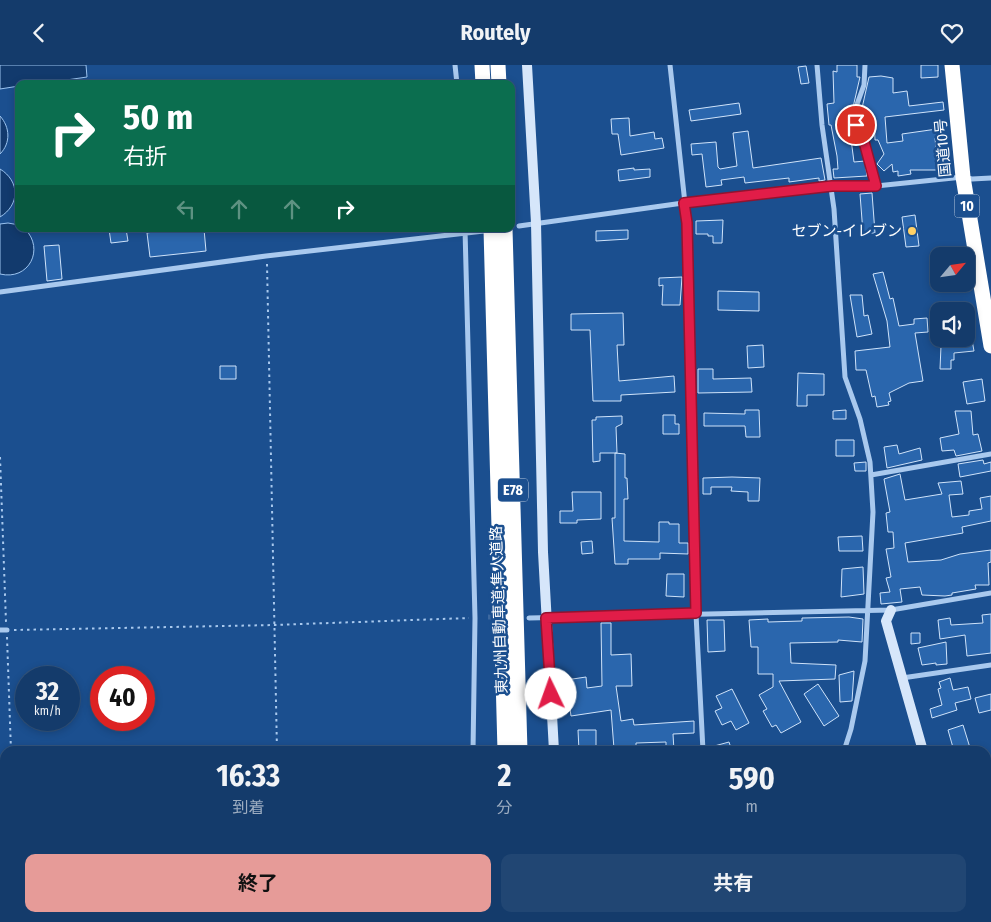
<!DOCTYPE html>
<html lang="ja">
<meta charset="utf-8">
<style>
:root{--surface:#143b6b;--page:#214673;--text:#f1f3f6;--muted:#9dadc1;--line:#33557e;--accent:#e69b98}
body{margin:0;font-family:"Fira Sans Condensed","Noto Sans JP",sans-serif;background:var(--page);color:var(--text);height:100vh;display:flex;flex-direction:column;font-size:19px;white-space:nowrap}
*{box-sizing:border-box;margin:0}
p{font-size:16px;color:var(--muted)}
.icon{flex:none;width:28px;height:28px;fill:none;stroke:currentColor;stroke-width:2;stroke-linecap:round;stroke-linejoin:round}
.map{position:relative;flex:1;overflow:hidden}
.side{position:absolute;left:0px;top:681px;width:991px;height:176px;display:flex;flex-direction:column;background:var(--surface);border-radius:15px 15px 0 0;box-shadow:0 2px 8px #0003,0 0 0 1px var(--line)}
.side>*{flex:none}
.guide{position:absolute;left:15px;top:15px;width:500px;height:152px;border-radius:10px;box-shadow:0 2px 8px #0003,0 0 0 1px var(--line);background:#0b6e4f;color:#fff;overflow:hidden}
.needle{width:32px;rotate:61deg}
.tools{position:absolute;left:930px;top:182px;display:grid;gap:10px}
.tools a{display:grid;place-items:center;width:45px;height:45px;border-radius:10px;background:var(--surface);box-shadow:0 2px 8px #0003,0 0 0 1px var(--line);font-size:25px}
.speed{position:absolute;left:15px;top:601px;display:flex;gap:10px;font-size:25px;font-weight:700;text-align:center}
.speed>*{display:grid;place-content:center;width:65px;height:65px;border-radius:50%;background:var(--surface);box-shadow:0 2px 8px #0003,0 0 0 1px var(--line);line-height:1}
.speed small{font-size:12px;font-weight:400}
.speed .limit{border:8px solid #d22;background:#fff;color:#111}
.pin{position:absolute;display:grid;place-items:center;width:42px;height:42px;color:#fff;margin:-21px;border:2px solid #fff;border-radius:50%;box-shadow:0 1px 5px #0007}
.me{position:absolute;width:55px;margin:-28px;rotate:357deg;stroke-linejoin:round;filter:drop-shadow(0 0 4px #0008)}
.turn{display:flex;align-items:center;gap:18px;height:105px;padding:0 25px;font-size:22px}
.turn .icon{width:65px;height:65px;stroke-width:2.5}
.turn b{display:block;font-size:35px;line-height:42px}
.lanes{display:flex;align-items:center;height:48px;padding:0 25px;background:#0003;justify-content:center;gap:25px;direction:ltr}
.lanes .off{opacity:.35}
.eta{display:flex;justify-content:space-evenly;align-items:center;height:85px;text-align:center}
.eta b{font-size:30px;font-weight:700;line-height:35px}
.action{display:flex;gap:10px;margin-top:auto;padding:10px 25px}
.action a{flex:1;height:58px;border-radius:10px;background:var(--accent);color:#111;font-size:20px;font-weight:700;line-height:58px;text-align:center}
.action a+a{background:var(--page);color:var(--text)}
header{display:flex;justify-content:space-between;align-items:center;height:65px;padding:0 25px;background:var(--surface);font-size:22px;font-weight:700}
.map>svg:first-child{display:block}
.water{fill:#123a6d;stroke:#9cc4f0}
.building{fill:#2a66ad;stroke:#cfe3fa}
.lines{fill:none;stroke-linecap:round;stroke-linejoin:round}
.street-tunnel{stroke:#3d69a0;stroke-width:5;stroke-dasharray:5 2.5;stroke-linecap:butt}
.path{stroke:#a9c9ee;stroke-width:2;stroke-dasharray:2.5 4;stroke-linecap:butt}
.street{stroke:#a9c9ee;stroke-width:5}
.secondary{stroke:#d6e6fa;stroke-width:10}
.highway{stroke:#fff;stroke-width:15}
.route-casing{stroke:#92132f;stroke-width:12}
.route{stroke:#e11d48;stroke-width:9}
.poi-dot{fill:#ffd166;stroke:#1b4f8f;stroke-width:2}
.labels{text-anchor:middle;stroke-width:5;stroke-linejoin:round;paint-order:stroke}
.shield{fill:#1b4f8f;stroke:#bbcadd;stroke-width:1}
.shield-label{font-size:14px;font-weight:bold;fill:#fff}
.street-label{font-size:15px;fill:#fff;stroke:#1b4f8f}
.poi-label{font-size:15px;fill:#fff;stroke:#1b4f8f;text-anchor:end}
</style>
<header><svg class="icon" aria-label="back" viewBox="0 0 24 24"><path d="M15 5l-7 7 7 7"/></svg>Routely<svg class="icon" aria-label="heart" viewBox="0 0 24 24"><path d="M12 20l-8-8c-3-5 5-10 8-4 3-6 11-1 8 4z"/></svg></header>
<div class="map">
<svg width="991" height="857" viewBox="0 0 991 857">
<rect width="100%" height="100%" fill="#1b4f8f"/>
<path class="water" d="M 0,0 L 86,0 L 87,12 L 39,19 L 19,19 L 19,21 L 0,24 Z
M 0,51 C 10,62 11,78 0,89 Z
M 0,104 C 20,116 20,140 0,152 Z
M 8,158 L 19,160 L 19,164 L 25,164 C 45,184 29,216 0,209 L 0,159 Z"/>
<path class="building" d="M 837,0 L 857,0 L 857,12 L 860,12 L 851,51 L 849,51 L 849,59 L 854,97 L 865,96 L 867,111 L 834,113 L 833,104 L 838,104 L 837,91 L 831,60 L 829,60 L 827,39 L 834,38 L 833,6 L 837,7 Z
M 921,0 L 938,0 L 938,12 L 921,13 Z
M 806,1 L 809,18 L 801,19 L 798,2 Z
M 881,11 L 893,13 L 893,28 L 907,26 L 909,41 L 943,37 L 944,45 L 885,52 L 887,78 L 903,76 L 902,69 L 944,63 L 945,72 L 935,73 L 937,95 L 949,96 L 950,105 L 910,105 L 911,109 L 898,111 L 898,106 L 893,107 L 892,99 L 884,106 L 877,99 L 884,89 L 878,75 L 875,75 L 874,52 L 860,52 L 869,12 Z
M 739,38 L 741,49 L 691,56 L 689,45 Z
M 629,53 L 630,71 L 654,67 L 655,74 L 662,73 L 664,83 L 621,90 L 618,69 L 612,69 L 611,54 Z
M 748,66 L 753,103 L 821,93 L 825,115 L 819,116 L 819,113 L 789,117 L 789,113 L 745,118 L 744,112 L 721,115 L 722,120 L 706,122 L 702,89 L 692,90 L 691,79 L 716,77 L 718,102 L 720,104 L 737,101 L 733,68 Z
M 634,103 L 634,105 L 650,104 L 650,112 L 619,116 L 618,105 Z
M 872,128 L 875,168 L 863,168 L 860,129 Z
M 915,150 L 919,181 L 906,182 L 902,152 Z
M 723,155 L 722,178 L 713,178 L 713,171 L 708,171 L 708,169 L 696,169 L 696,156 Z
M 109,164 L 126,164 L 128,176 L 111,178 Z
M 153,164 L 204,164 L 206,186 L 150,192 L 147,168 L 153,167 Z
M 628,165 L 628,174 L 596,176 L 596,166 Z
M 59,180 L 62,214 L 47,216 L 44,181 Z
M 883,207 L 890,234 L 893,233 L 899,261 L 914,259 L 914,254 L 927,253 L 928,267 L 915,268 L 923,316 L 909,318 L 889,328 L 891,336 L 888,337 L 889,340 L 877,342 L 875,331 L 872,332 L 866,305 L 856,305 L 855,286 L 890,282 L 887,256 L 873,209 Z
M 682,212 L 680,240 L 662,240 L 663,220 L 659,221 L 659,213 Z
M 718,226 L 759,227 L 759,246 L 718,245 Z
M 850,230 L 862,230 L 864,251 L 868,250 L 872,269 L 857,272 Z
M 942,239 L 967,239 L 967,246 L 942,246 Z
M 623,248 L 624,280 L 617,280 L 619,316 L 674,311 L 675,327 L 621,330 L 621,336 L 593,336 L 590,265 L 571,265 L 571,249 Z
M 972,275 L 974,286 L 954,288 L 954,295 L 951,295 L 951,304 L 940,304 L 941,281 L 961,280 L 960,277 Z
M 763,280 L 764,302 L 748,303 L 747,281 Z
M 220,301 L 236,301 L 236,314 L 220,314 Z
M 698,304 L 713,304 L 713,314 L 751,313 L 752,327 L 698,328 Z
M 798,308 L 824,309 L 824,330 L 807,330 L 807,341 L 797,341 Z
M 982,314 L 985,336 L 967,339 L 963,317 Z
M 745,345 L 759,345 L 760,372 L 746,372 L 745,361 L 704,361 L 704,348 L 745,349 Z
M 846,345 L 846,354 L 833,354 L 833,346 Z
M 955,346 L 971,346 L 973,370 L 978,369 L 982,386 L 956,391 L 954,385 L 942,386 L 940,373 L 959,369 Z
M 663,350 L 675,350 L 675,359 L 679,359 L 679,369 L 663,369 Z
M 622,351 L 622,359 L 616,362 L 617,388 L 600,388 L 600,396 L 593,397 L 592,355 L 596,355 L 596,352 Z
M 836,375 L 854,375 L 854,391 L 836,391 Z
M 897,380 L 899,389 L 920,383 L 922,395 L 887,403 L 884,382 Z
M 615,388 L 625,389 L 625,413 L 627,413 L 628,434 L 624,434 L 624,476 L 659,477 L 659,457 L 669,457 L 669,459 L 679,459 L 679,478 L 688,478 L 688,489 L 660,488 L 660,494 L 628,494 L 628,499 L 615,499 L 612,453 L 615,453 Z
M 983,395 L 984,399 L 991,397 L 991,406 L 960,412 L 958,399 Z
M 866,397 L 866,406 L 855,406 L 854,398 Z
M 900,409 L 905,435 L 942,429 L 938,418 L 961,416 L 963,429 L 949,430 L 952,452 L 969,450 L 969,446 L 982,444 L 980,433 L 991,431 L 991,456 L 962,462 L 963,468 L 905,478 L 908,497 L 941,495 L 960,489 L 991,485 L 991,497 L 988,498 L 989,520 L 975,520 L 976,524 L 952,528 L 952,530 L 945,531 L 922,530 L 920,522 L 900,524 L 902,537 L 881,539 L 880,528 L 890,527 L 886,513 L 891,512 L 886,484 L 894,483 L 893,467 L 888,467 L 886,448 L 890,447 L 884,414 Z
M 732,412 L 760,413 L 759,436 L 748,436 L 748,427 L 731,426 L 732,422 L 711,422 L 711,429 L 703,429 L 703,413 Z
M 572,427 L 601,427 L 601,454 L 577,455 L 577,458 L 560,458 L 560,446 L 573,446 Z
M 862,471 L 863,486 L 839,486 L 838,472 Z
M 592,476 L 593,488 L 582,489 L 581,477 Z
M 863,502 L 864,529 L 841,532 L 842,504 Z
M 667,509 L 684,509 L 684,532 L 666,531 Z
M 991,549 L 991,588 L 967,591 L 965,570 L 940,574 L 938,555 L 950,553 L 951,560 L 983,558 L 982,550 Z
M 849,552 L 863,554 L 862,577 L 838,575 L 838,577 L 790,578 L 791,598 L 836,600 L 835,614 L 779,616 L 801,657 L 781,668 L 776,660 L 772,662 L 763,646 L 767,644 L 759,630 L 773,622 L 773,609 L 758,609 L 758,582 L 751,582 L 749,555 L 768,554 L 768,557 L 802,556 L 802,553 Z
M 707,555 L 724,555 L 725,586 L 708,587 Z
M 601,558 L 611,558 L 611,590 L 631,589 L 632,621 L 616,621 L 621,656 L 633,654 L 634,660 L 694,656 L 694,668 L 673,669 L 674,686 L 666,686 L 666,677 L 636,678 L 636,682 L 614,684 L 611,645 L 571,651 L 566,615 L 586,612 L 587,623 L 602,621 Z
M 911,568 L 920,568 L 920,578 L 911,579 Z
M 946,577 L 947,599 L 936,600 L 936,598 L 922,600 L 918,583 Z
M 854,606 L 852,636 L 840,637 L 839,610 Z
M 950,613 L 953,625 L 968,622 L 971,634 L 955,638 L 957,645 L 932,653 L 930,644 L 942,640 L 938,624 L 941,623 L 939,617 Z
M 818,619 L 839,651 L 824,661 L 804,629 Z
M 732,624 L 749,658 L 736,665 L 731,656 L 722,660 L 715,646 L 722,643 L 716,631 Z
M 991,629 L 991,645 L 979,648 L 975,633 Z
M 963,660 L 971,686 L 954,686 L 948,665 Z
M 578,665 L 596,665 L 596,685 L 579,686 Z
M 729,677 L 732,686 L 707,686 L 707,683 Z"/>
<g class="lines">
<path class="street-tunnel" d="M 488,552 L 500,552"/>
<path class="path" d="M 267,199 L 277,686
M 0,392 L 6,557
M 14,565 L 274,560 L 469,553
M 7,572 L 11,686
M 16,852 L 16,857
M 281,852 L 281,857"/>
<path class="street" d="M 455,0 L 457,19
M 670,0 L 687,157 L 696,549 L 703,686
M 817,0 L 822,60 L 834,144 L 845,312 L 860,354 L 870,397 L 873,447 L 865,596 L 851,664 L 844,686
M 865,0 L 864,20 L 856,42 L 855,60 L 863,73 L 876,121
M 519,161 L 683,138 L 832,121 L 876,121 L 963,112 L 972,114 L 991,113
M 465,164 L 475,553 L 473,686
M 0,227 L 266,191 L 484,166
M 871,410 L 991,389
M 529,553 L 891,545 L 991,528
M 0,565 L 7,565
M 902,613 L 991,600
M 986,732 L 991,731
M 986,787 L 991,785
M 712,852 L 712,857
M 911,852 L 911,857
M 471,857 L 471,852
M 793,857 L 795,852"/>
<path class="secondary" d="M 527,0 L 536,158 L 543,487 L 554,686
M 891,545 L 886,556 L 923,686
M 566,852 L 566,857
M 966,852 L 967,857"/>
<path class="highway" d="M 482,0 L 483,19
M 498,0 L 499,19
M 952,0 L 963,112 L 991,281
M 491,164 L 505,686
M 505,164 L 520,686
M 510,852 L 510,857
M 525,852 L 525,857"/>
</g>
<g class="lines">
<g class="route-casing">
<path id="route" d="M 551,629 L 546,553 L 696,548 L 687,158 L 684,138 L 832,121 L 876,121 L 863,73 L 856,60"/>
</g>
<use href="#route" class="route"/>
</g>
<circle class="poi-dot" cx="912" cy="166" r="5"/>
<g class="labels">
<g class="shield">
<rect x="954.5" y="129.5" width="25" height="23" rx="4"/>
<rect x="498" y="413.5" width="30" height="23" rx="4"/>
</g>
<g class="shield-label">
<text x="967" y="146">10</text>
<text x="513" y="430">E78</text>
</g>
<g class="street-label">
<text transform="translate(943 83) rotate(-95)" y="5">国道10号</text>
<text transform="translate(499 545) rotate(-92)" y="5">東九州自動車道;隼人道路</text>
</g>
<g class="poi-label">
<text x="902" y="171">セブン-イレブン</text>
</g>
</g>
</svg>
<div class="tools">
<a><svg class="needle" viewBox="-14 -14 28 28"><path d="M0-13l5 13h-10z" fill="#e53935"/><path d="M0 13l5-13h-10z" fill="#9dadc1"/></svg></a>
<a><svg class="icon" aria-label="sound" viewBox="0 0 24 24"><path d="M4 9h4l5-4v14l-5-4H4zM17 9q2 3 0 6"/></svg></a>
</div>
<div class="speed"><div>32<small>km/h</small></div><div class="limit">40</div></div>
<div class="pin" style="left:856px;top:60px;background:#d93025"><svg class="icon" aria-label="arrive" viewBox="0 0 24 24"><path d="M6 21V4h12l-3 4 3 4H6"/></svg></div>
<svg class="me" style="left:551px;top:629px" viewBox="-20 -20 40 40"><circle r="19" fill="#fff"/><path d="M0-13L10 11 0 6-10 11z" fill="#e11d48"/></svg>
<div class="guide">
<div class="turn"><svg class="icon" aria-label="right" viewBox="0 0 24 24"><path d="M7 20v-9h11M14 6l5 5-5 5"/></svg><div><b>50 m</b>右折</div></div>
<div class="lanes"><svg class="icon off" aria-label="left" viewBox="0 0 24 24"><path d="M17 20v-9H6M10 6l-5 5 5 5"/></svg><svg class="icon off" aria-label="ahead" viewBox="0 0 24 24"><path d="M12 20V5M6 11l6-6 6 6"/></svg><svg class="icon off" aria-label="ahead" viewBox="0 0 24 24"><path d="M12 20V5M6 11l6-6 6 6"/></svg><svg class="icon" aria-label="right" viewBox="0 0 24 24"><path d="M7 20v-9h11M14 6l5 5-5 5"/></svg></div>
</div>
<section class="side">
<div class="eta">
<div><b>16:33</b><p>到着</p></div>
<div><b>2</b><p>分</p></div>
<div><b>590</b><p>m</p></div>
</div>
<div class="action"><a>終了</a><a>共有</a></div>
</section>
</div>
